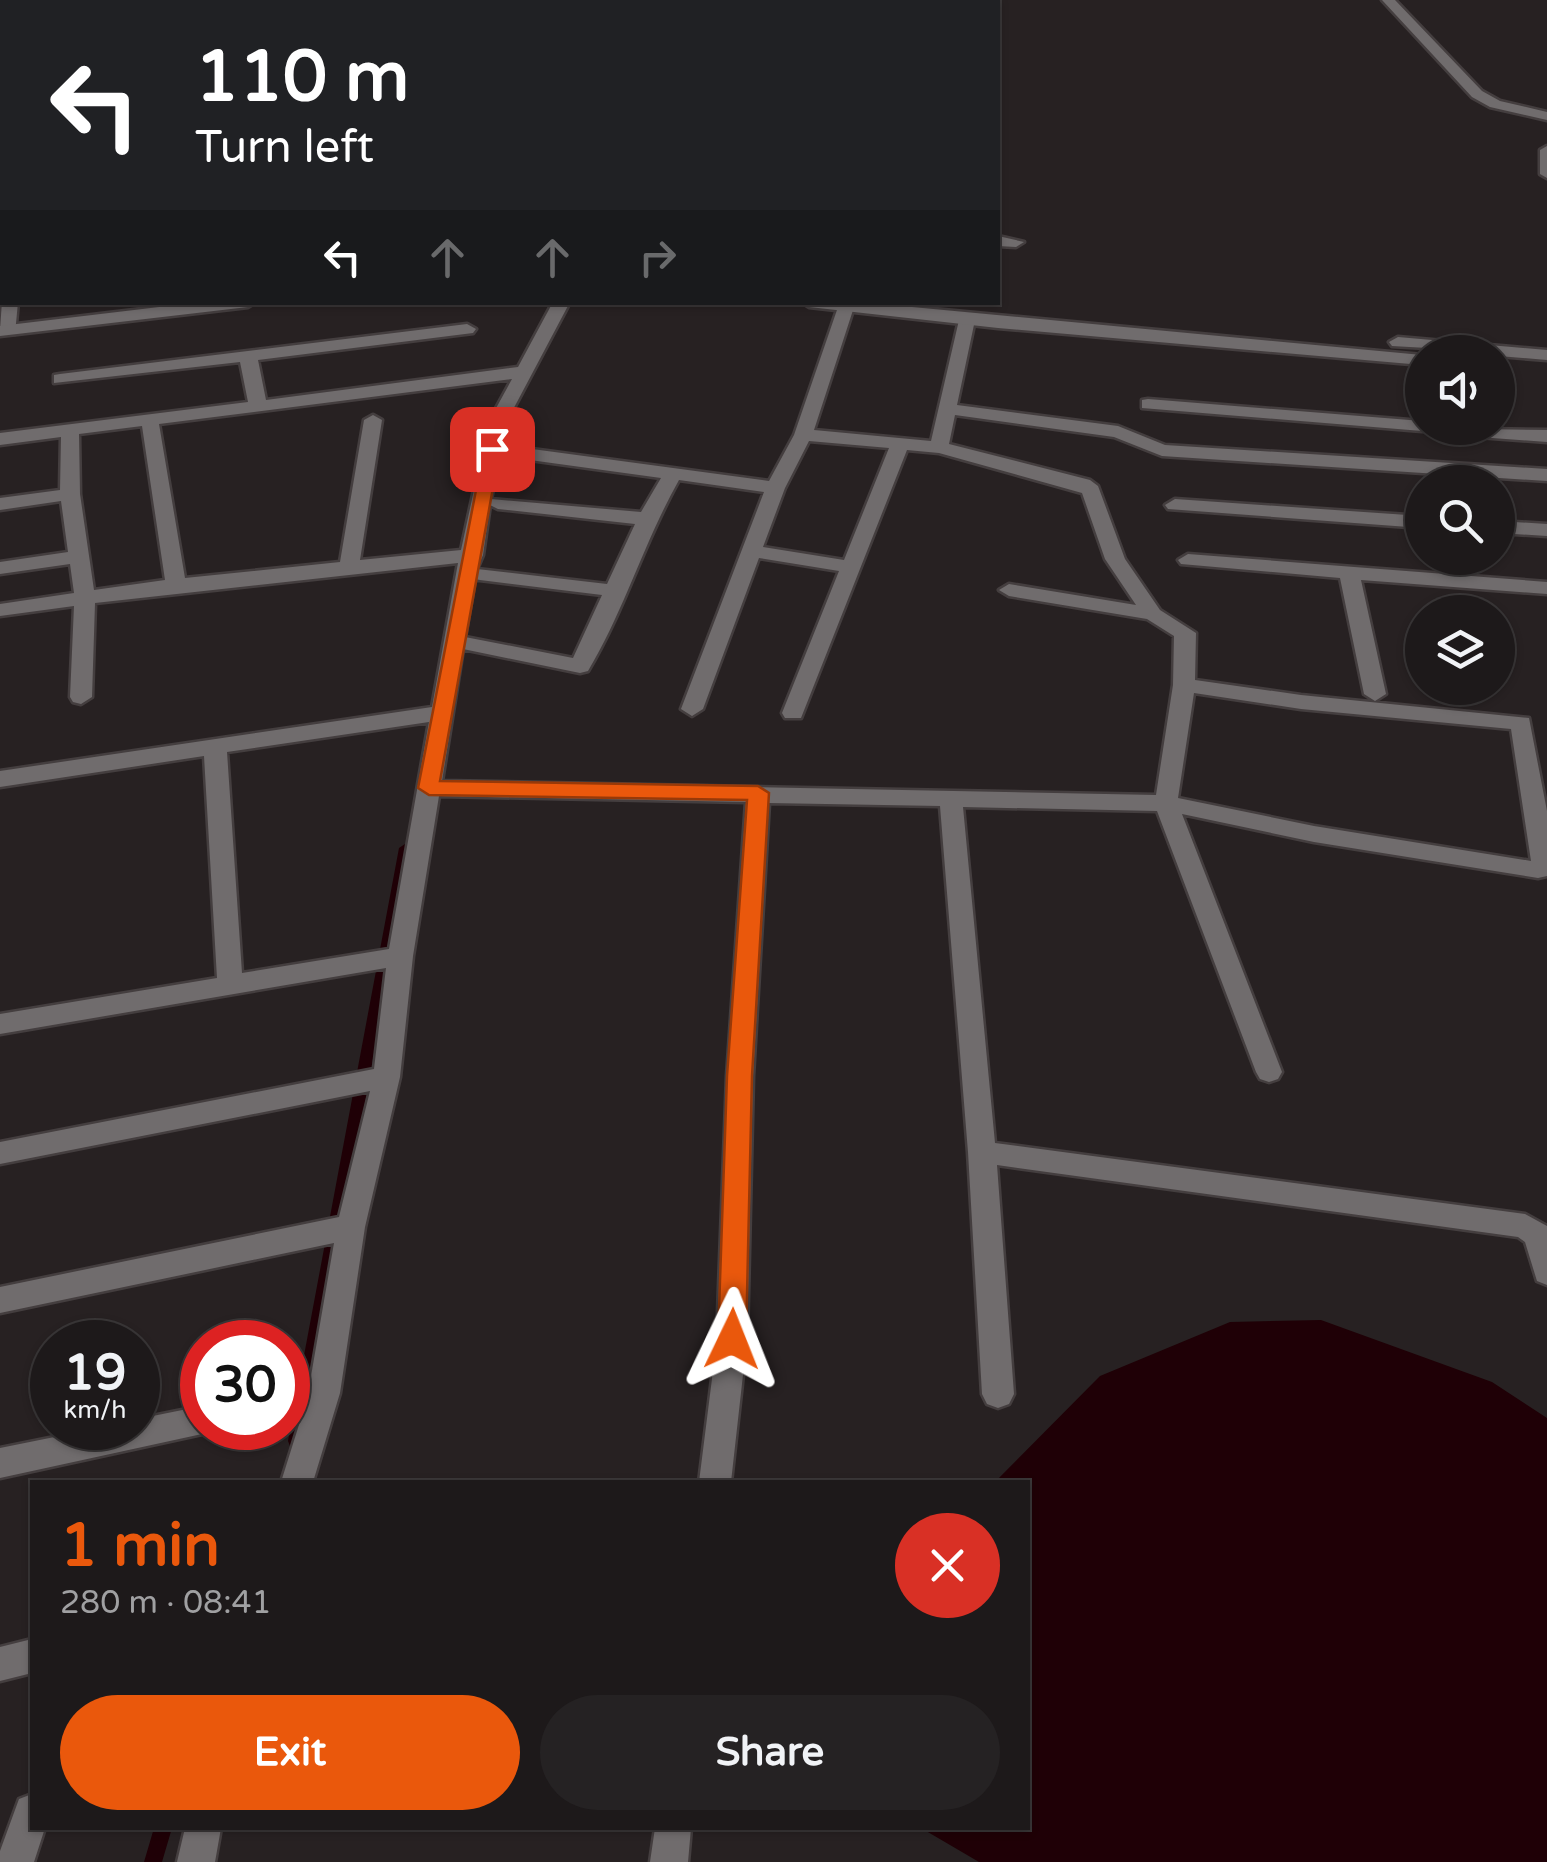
<!DOCTYPE html>
<meta charset="utf-8">
<style>
:root{--surface:#1d191a;--page:#252223;--text:#f1f3f6;--muted:#a0a0a2;--line:#3b3839;--accent:#ea580c}
body{margin:0;font-family:"Varela Round",sans-serif;background:var(--page);color:var(--text);height:100vh;display:flex;flex-direction:column;font-size:38px;white-space:nowrap}
*{box-sizing:border-box;margin:0}
p{font-size:32px;color:var(--muted)}
.icon{flex:none;width:55px;height:55px;fill:none;stroke:currentColor;stroke-width:2;stroke-linecap:round;stroke-linejoin:round}
.map{position:relative;flex:1;overflow:hidden}
.side{position:absolute;left:30px;top:1480px;width:1000px;height:350px;display:flex;flex-direction:column;background:var(--surface);border-radius:0px;box-shadow:0 2px 8px #0004,0 0 0 2px var(--line)}
.side>*{flex:none}
.hud{position:absolute;left:0px;top:0px;width:1000px;height:305px;box-shadow:0 2px 8px #0004,0 0 0 2px var(--line);background:#202124;color:#fff;overflow:hidden}
.controls{position:absolute;left:1405px;top:335px;display:grid;gap:20px}
.controls a{display:grid;place-items:center;width:110px;height:110px;border-radius:50%;background:var(--surface);box-shadow:0 2px 8px #0004,0 0 0 2px var(--line);font-size:50px}
.speed{position:absolute;left:30px;top:1320px;display:flex;gap:20px;font-size:50px;font-weight:700;text-align:center}
.speed>*{display:grid;place-content:center;width:130px;height:130px;border-radius:50%;background:var(--surface);box-shadow:0 2px 8px #0004,0 0 0 2px var(--line);line-height:1}
.speed small{font-size:25px;font-weight:400}
.speed .limit{border:15px solid #d22;background:#fff;color:#111}
.pin{position:absolute;display:grid;place-items:center;width:85px;height:85px;color:#fff;margin:-42px;border-radius:20px;box-shadow:0 5px 15px #0006}
.me{position:absolute;width:110px;margin:-55px;rotate:2deg;stroke-linejoin:round;filter:drop-shadow(0 0 8px #0008)}
.turn{display:flex;align-items:center;gap:35px;height:210px;padding:0 30px;font-size:45px}
.turn .icon{width:130px;height:130px;stroke-width:2.5}
.turn b{display:block;font-size:70px;line-height:85px}
.lanes{display:flex;align-items:center;height:95px;padding:0 30px;background:#0003;justify-content:center;gap:50px;direction:ltr}
.lanes .off{opacity:.35}
.round{display:grid;place-items:center;flex:none;width:105px;height:105px;border-radius:52px;background:var(--page)}
.head{display:flex;align-items:center;justify-content:space-between;height:170px;padding:0 30px}
h1{font-size:60px;font-weight:800;line-height:75px;color:var(--accent)}
.cta{display:flex;gap:20px;margin-top:auto;padding:20px 30px}
.cta a{flex:1;height:115px;border-radius:60px;background:var(--accent);color:#fff;font-size:40px;font-weight:800;line-height:115px;text-align:center}
.cta a+a{background:var(--page);color:var(--text)}
.map>svg:first-child{display:block}
.water{fill:#1f0006}
.lines{fill:none;stroke-linecap:round;stroke-linejoin:round}
.stream{fill:#1f0006;fill-rule:evenodd}
.minor-casing{stroke:#443e3f;stroke-width:5}
.tertiary-casing{stroke:#443e3f;stroke-width:5}
.minor{fill:#706c6d;fill-rule:evenodd}
.tertiary{fill:#706c6d;fill-rule:evenodd}
.route{fill:#ea580c;stroke:#983908;stroke-width:2.5}
</style>
<div class="map">
<svg width="1547" height="1862" viewBox="0 0 1547 1862">
<rect width="100%" height="100%" fill="#272122"/>
<path class="water" d="M 1321,1320 L 1492,1382 L 1547,1418 L 1547,1862 L 979,1862 L 921,1828 L 1028,1828 L 1028,1482 L 995,1482 L 1100,1376 L 1230,1322 Z"/>
<g class="lines">
<path class="stream" d="M 405,844 L 411,848 L 304,1441 L 302,1446 L 296,1448 L 290,1446 L 288,1441 L 399,848 Z
M 154,1828 L 172,1828 L 162,1862 L 144,1862 Z"/>
<g class="minor-casing">
<path id="minor" d="M 25,0 L 37,0 L 37,2 L 25,2 Z
M 246,0 L 258,0 L 258,2 L 246,2 Z
M 360,0 L 372,0 L 372,2 L 360,2 Z
M 1382,0 L 1395,0 L 1482,91 L 1500,101 L 1547,112 L 1547,120 L 1490,107 L 1472,97 Z
M 2,40 L 2,48 L 0,49 L 0,41 Z
M 1547,146 L 1547,178 L 1540,174 L 1540,150 Z
M 0,178 L 2,179 L 2,187 L 0,188 Z
M 2,208 L 2,218 L 0,219 L 0,209 Z
M 998,236 L 1024,242 L 1016,247 L 998,246 Z
M 2,301 L 18,302 L 15,334 L 0,330 Z
M 553,302 L 570,302 L 507,421 L 502,445 L 769,481 L 794,435 L 838,307 L 848,302 L 854,307 L 814,430 L 931,441 L 959,320 L 967,315 L 975,320 L 957,405 L 1118,426 L 1165,445 L 1547,469 L 1547,481 L 1162,456 L 1114,437 L 955,415 L 949,444 L 1090,480 L 1098,486 L 1125,559 L 1160,610 L 1196,633 L 1195,680 L 1301,695 L 1529,718 L 1547,811 L 1547,876 L 1538,878 L 1314,842 L 1182,814 L 1282,1072 L 1278,1079 L 1269,1082 L 1260,1079 L 1256,1072 L 1157,811 L 963,807 L 995,1143 L 1525,1214 L 1547,1226 L 1547,1285 L 1537,1281 L 1525,1242 L 1518,1237 L 997,1165 L 1014,1394 L 1009,1404 L 998,1408 L 987,1404 L 982,1394 L 968,1152 L 940,806 L 769,803 L 753,1076 L 747,1339 L 731,1482 L 699,1482 L 717,1339 L 727,1076 L 746,802 L 439,796 L 413,956 L 400,1077 L 365,1227 L 340,1393 L 313,1482 L 281,1482 L 303,1412 L 288,1415 L 288,1387 L 310,1382 L 334,1243 L 0,1313 L 0,1287 L 339,1217 L 370,1091 L 0,1164 L 0,1142 L 374,1069 L 386,968 L 0,1034 L 0,1014 L 217,978 L 204,756 L 0,787 L 0,771 L 432,707 L 458,563 L 95,603 L 92,697 L 81,704 L 73,702 L 70,697 L 74,606 L 0,616 L 0,604 L 74,593 L 70,564 L 0,574 L 0,562 L 68,552 L 61,501 L 0,510 L 0,498 L 60,490 L 61,437 L 0,445 L 0,433 L 248,402 L 240,362 L 54,383 L 54,375 L 60,374 L 467,324 L 476,329 L 473,333 L 258,360 L 266,400 L 518,367 ZM 512,379 L 489,421 L 461,550 L 360,560 L 382,420 L 373,415 L 364,420 L 340,562 L 185,578 L 159,424 ZM 142,426 L 165,580 L 94,590 L 80,494 L 79,434 ZM 809,441 L 889,448 L 844,560 L 763,547 L 785,488 ZM 907,450 L 939,453 L 1082,493 L 1105,559 L 1136,605 L 1009,584 L 999,590 L 1009,596 L 1147,619 L 1174,636 L 1173,685 L 1156,795 L 442,781 L 463,649 L 580,673 L 588,671 C 625,609 643,544 679,480 L 764,492 L 681,709 L 692,716 L 703,709 L 759,558 L 839,571 L 782,713 L 785,718 L 801,718 ZM 500,456 L 661,478 L 641,512 L 491,499 ZM 490,505 L 498,509 L 635,524 L 607,584 L 477,569 L 483,555 ZM 475,579 L 480,580 L 602,595 L 573,658 L 465,637 ZM 1194,693 L 1301,709 L 1511,729 L 1531,861 L 1314,826 L 1178,798 ZM 429,722 L 389,949 L 242,973 L 227,752 Z
M 1148,399 L 1422,421 L 1422,428 L 1547,430 L 1547,442 L 1438,434 L 1429,429 L 1422,431 L 1142,408 L 1142,400 Z
M 1175,499 L 1422,516 L 1422,528 L 1168,509 L 1165,505 Z
M 1498,521 L 1547,524 L 1547,536 L 1498,533 Z
M 1188,554 L 1547,582 L 1547,594 L 1361,580 L 1386,694 L 1375,701 L 1364,694 L 1340,578 L 1181,564 L 1178,560 Z
M 202,1406 L 202,1428 L 214,1428 L 202,1434 L 0,1478 L 0,1448 L 99,1428 L 138,1428 L 138,1419 Z
M 32,1639 L 32,1673 L 0,1681 L 0,1647 Z
M 32,1794 L 32,1828 L 45,1828 L 34,1862 L 0,1862 L 0,1851 L 19,1799 Z
M 185,1828 L 221,1828 L 215,1862 L 177,1862 Z
M 655,1828 L 691,1828 L 688,1862 L 650,1862 Z"/>
</g>
<g class="tertiary-casing">
<path id="tertiary" d="M 201,302 L 256,302 L 248,307 L 0,336 L 0,326 Z
M 801,302 L 859,302 L 1422,355 L 1422,365 L 998,328 L 809,307 Z
M 1398,337 L 1547,350 L 1547,360 L 1498,356 L 1498,352 L 1392,346 L 1389,342 Z"/>
</g>
<use href="#minor" class="minor"/>
<use href="#tertiary" class="tertiary"/>
</g>
<path class="route" d="M 492,444 L 500,449 L 440,781 L 758,786 L 769,793 L 752,1076 L 746,1339 L 742,1348 L 732,1351 L 722,1348 L 718,1339 L 727,1076 L 747,800 L 429,795 L 418,788 L 484,449 Z"/>
</svg>
<div class="controls">
<a><svg class="icon" aria-label="sound" viewBox="0 0 24 24"><path d="M4 9h4l5-4v14l-5-4H4zM17 9q2 3 0 6"/></svg></a>
<a><svg class="icon" aria-label="search" viewBox="0 0 24 24"><circle cx="10" cy="10" r="6"/><path d="M15 15l6 6"/></svg></a>
<a><svg class="icon" aria-label="layers" viewBox="0 0 24 24"><path d="M12 4l9 5-9 5-9-5zM3 14l9 5 9-5"/></svg></a>
</div>
<div class="speed"><div>19<small>km/h</small></div><div class="limit">30</div></div>
<div class="pin" style="left:492px;top:449px;background:#d93025"><svg class="icon" aria-label="arrive" viewBox="0 0 24 24"><path d="M6 21V4h12l-3 4 3 4H6"/></svg></div>
<svg class="me" style="left:732px;top:1339px" viewBox="-20 -20 40 40"><path d="M0-17L14 15 0 8-14 15z" fill="#ea580c" stroke="#fff" stroke-width="4"/></svg>
<div class="hud">
<div class="turn"><svg class="icon" aria-label="left" viewBox="0 0 24 24"><path d="M17 20v-9H6M10 6l-5 5 5 5"/></svg><div><b>110 m</b>Turn left</div></div>
<div class="lanes"><svg class="icon" aria-label="left" viewBox="0 0 24 24"><path d="M17 20v-9H6M10 6l-5 5 5 5"/></svg><svg class="icon off" aria-label="ahead" viewBox="0 0 24 24"><path d="M12 20V5M6 11l6-6 6 6"/></svg><svg class="icon off" aria-label="ahead" viewBox="0 0 24 24"><path d="M12 20V5M6 11l6-6 6 6"/></svg><svg class="icon off" aria-label="right" viewBox="0 0 24 24"><path d="M7 20v-9h11M14 6l5 5-5 5"/></svg></div>
</div>
<section class="side">
<div class="head"><div><h1>1 min</h1><p>280 m · 08:41</p></div><a class="round" style="background:#d93025;color:#fff"><svg class="icon" aria-label="close" viewBox="0 0 24 24"><path d="M6 6l12 12M18 6L6 18"/></svg></a></div>
<div class="cta"><a>Exit</a><a>Share</a></div>
</section>
</div>
